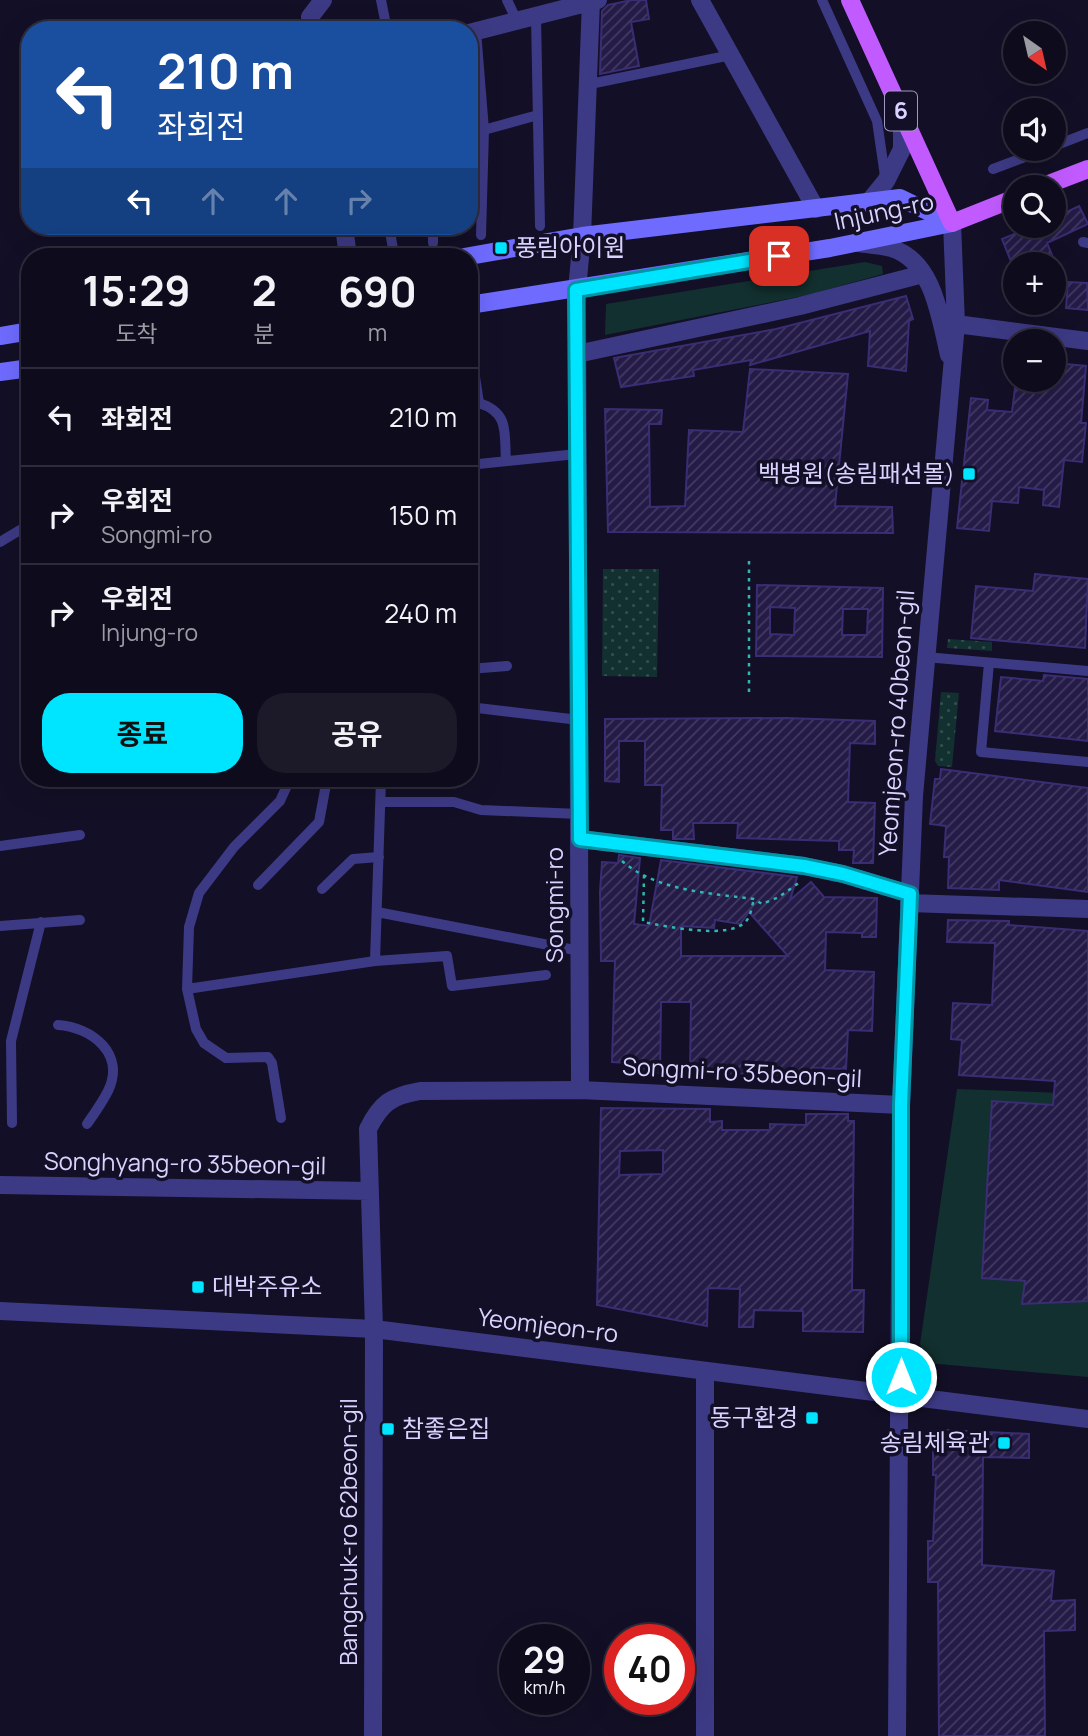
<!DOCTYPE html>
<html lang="ko">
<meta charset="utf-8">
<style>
:root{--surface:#0e0b1c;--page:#1c1929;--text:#f1f3f6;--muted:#9b9ba3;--line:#2e2b3b;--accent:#00e5ff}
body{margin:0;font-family:Manrope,"Noto Sans KR",sans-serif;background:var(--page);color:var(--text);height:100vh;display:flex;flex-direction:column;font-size:26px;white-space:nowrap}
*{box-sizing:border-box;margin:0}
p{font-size:23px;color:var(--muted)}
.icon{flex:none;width:38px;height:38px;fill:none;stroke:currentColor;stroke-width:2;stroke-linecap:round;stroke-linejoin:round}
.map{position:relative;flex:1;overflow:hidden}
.sheet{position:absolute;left:21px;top:248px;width:457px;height:539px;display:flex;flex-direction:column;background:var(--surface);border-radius:28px;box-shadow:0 7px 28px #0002,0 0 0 2px var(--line)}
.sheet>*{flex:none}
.top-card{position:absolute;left:21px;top:21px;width:457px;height:214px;border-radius:28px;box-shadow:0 7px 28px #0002,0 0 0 2px var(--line);background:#1a4fa0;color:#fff;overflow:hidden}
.needle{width:46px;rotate:146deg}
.fabs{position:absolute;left:1003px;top:21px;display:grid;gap:14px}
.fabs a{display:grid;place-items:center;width:63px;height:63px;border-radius:50%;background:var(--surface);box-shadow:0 7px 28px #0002,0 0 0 2px var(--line);font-size:35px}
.speed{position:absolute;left:499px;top:1624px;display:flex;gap:14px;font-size:35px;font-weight:700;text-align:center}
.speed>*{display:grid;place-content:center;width:91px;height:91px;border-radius:50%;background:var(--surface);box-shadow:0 7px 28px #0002,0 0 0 2px var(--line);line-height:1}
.speed small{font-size:18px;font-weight:400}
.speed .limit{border:10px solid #d22;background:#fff;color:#111}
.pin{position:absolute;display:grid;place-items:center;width:60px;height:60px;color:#fff;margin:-30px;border-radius:14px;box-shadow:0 4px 10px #0006}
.me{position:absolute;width:77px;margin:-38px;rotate:0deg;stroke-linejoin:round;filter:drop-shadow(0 0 5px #0008)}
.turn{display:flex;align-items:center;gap:24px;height:147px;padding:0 21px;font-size:32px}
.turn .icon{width:91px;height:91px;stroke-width:2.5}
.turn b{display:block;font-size:49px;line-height:60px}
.lanes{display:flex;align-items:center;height:66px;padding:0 21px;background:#0003;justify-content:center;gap:35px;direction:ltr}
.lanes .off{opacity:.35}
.eta{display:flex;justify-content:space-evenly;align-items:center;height:119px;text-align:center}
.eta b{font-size:42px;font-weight:700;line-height:49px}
.primary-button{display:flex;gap:14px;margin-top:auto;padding:14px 21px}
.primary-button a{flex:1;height:80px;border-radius:28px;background:var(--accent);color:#111;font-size:28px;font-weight:700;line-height:80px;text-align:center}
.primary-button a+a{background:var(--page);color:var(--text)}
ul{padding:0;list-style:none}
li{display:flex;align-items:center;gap:21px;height:98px;padding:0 21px;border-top:2px solid var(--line)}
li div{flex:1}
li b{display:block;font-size:26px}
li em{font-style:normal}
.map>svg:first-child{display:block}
.grass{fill:url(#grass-dots)}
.park{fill:#12302f}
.building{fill:url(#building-hatch);stroke:#3b2d73;stroke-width:2;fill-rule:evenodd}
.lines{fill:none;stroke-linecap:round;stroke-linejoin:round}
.path{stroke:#2fb8b0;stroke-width:2.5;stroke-dasharray:3.5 5;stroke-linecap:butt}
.service{stroke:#3d3a85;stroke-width:10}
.minor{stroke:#3d3a85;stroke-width:18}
.tertiary{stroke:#3d3a85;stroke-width:18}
.secondary{stroke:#6f6bff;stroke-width:18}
.primary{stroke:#c25bff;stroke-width:18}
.route-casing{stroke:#0095a6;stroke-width:18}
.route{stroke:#00e5ff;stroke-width:12}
.poi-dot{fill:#00e5ff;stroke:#130f26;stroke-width:2.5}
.labels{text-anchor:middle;stroke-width:7;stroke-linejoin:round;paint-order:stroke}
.shield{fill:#130f26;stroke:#9e99be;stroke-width:2}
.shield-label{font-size:23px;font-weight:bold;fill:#d9d4ff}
.street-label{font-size:24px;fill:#d9d4ff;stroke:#130f26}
.poi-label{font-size:24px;fill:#d9d4ff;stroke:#130f26;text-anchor:start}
</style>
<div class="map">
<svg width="1088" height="1736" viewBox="0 0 1088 1736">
<defs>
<pattern id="grass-dots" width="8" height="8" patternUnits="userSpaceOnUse" patternTransform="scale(1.75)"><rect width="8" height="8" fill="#12302f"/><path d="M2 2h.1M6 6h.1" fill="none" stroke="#344d4e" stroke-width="1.8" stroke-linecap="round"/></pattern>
<pattern id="building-hatch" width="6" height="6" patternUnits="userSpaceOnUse" patternTransform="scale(1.75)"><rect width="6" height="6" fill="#241b47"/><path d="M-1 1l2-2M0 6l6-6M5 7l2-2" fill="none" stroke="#433b63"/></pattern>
</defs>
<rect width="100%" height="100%" fill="#130f26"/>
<path class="grass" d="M 603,569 L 659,569 L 657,677 L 602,676 Z
M 948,639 L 992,642 L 992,651 L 947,648 Z
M 941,692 L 959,693 L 952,767 L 938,766 L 935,761 Z"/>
<path class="park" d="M 865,262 L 882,266 L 883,274 L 808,295 L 605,335 L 606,304 Z
M 957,1089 L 1088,1094 L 1088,1377 L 927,1363 L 920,1344 Z"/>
<path class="building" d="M 632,0 L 646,0 L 649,19 L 631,22 L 639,66 L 600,74 L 602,11 L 608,5 Z
M 1079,206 L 1088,224 L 1047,243 L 1054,260 L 1044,264 L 1012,264 L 1002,239 L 1034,226 L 1054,226 L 1054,218 Z
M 1068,282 L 1087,283 L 1088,310 L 1066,308 Z
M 906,296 L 913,319 L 909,321 L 906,371 L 868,366 L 870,331 L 750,365 L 751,360 L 693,370 L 694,376 L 621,387 L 614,358 L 776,329 Z
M 1055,363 L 1086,366 L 1081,423 L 1086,423 L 1082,462 L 1064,460 L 1059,507 L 1043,505 L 1044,490 L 1019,487 L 1018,503 L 992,501 L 989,531 L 957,528 L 971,398 L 988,400 L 987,410 L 1012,412 L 1016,380 L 1054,380 Z
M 750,369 L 848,374 L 835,506 L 892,507 L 893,533 L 608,532 L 605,409 L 662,410 L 661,424 L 649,424 L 650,507 L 685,506 L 689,430 L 743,432 Z
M 1035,574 L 1088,579 L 1085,648 L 971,638 L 976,586 L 1033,591 Z
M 757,585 L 883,588 L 882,657 L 756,656 ZM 770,607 L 795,608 L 794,635 L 770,634 ZM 843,609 L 868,609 L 867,635 L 842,635 Z
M 1044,675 L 1088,679 L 1088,741 L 995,731 L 1001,677 L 1043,681 Z
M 786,718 L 875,721 L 875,744 L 850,743 L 848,802 L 875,803 L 873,863 L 853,863 L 854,850 L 839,850 L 839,841 L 737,838 L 738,823 L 693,823 L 694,839 L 673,839 L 673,830 L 661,830 L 662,785 L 645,785 L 645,741 L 619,741 L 619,782 L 605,781 L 605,719 Z
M 941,769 L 1088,788 L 1088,892 L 999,880 L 999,890 L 948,888 L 949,857 L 944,857 L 946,826 L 930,824 L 935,779 L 940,779 Z
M 619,855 L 640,858 L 634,924 L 649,926 L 661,860 L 797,877 L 790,900 L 811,882 L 824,897 L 877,898 L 876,937 L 862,937 L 862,933 L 826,932 L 825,970 L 874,972 L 872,1031 L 848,1030 L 846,1069 L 814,1068 L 814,1076 L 690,1072 L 691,1002 L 661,1002 L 660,1073 L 629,1072 L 629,1063 L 612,1062 L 615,961 L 601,961 L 600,892 L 602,862 L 618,863 ZM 749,912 L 788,956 L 681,956 L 681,926 L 714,928 L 715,920 L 740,924 Z
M 948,920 L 1009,921 L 1009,925 L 1088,931 L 1088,1301 L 1022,1304 L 1025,1281 L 982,1278 L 992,1101 L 1053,1105 L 1055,1081 L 959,1075 L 962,1040 L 951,1039 L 953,1003 L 992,1005 L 995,943 L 947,942 Z
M 601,1108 L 710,1109 L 710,1122 L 722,1121 L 722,1130 L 770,1130 L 770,1124 L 806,1125 L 806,1114 L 848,1114 L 848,1121 L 854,1121 L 852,1290 L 864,1290 L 863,1332 L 803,1331 L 803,1311 L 754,1310 L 753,1327 L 739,1327 L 740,1289 L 708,1288 L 707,1326 L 597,1305 ZM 663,1150 L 663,1174 L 619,1175 L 620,1151 Z
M 946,1430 L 1029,1434 L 1029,1458 L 983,1457 L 982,1565 L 1054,1571 L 1051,1601 L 1075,1600 L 1075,1630 L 1044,1631 L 1045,1736 L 939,1736 L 938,1582 L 928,1582 L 928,1541 L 933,1541 L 936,1475 L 933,1475 L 933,1452 Z"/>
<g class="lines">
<path class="path" d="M 749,692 L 749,557
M 622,861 C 657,891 709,893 754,899 L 762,904 L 779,897 L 800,882
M 644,875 L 643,922 C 665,926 732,941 747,920 C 751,915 752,905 754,899"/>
<path class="service" d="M 381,0 L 387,30
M 507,0 L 517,21
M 822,0 L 877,121 L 885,176
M 536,17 L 540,226
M 476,31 L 484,130 L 481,235
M 590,84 L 731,55
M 469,134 L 538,115
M 1054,146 L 1088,133
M 993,169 L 1046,149
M 389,226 L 393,249
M 1083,242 L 1088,243
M 433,243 L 433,226
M 472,357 L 479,403 C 510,413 504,433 506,461
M 469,465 L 577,454
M 890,478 L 942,475
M 0,542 L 30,524
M 925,657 L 1088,671
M 989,663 L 981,752 L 1088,762
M 469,669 L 507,666
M 469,707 L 579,720
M 381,802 L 454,802 L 481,810 L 579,814
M 0,846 L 80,835
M 258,885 L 319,822 L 327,779
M 322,889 L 353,859 L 379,857
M 377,912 L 580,951
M 0,926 L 80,920
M 375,961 L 381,779
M 187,989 L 375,961 L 447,956 L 452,986 L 546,975
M 58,1025 C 92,1027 126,1054 108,1091 C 102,1103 94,1114 87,1124
M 281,1118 L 272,1063 L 268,1057 L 226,1058 L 204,1043 L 196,1029 L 187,989 L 189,927 L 199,893 L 234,847 L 280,801 L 290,779
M 12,1123 L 11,1041 L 41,922"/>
<path class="minor" d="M 700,0 L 816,209
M 314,30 L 310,17 L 323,0
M 469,33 L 598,0
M 344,226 L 348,257
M 582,236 L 591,1
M 577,354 L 800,306 L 923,274
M 580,839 L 804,866 L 843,874 L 910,894
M 909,903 L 1088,909
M 0,1185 L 370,1191
M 373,1736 L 374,1329 L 368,1129 C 381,1103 391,1096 420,1091 L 580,1090 L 901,1105
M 705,1736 L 705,1371"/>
<path class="tertiary" d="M 868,203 L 886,181 L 902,149 L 902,114
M 858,243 C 869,245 881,245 891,248 C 934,261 940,318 949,355
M 956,324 L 1088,341
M 580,1090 L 577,290 L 582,236
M 0,1311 L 374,1329 L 1088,1419
M 897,1736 L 901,1105 L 914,796 L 956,324 L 952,223"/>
<path class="secondary" d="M 464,257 L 582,236 L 900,198 L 952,223
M 469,305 L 830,248 L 952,223
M 0,336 L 30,331
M 0,372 L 30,368"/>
<path class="primary" d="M 850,0 L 952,223 L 1015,198
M 1041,187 L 1088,169"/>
</g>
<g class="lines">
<g class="route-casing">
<path id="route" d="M 779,256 L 576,290 L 580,839 L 804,866 L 843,874 L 910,894 L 901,1105 L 901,1377"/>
</g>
<use href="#route" class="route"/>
</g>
<g class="poi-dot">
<rect x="494" y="241" width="14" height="14" rx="3.5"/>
<rect x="962" y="467" width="14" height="14" rx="3.5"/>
<rect x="191" y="1280" width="14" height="14" rx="3.5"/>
<rect x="805" y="1411" width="14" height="14" rx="3.5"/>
<rect x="381" y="1422" width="14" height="14" rx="3.5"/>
<rect x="997" y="1436" width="14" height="14" rx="3.5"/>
</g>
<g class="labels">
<rect class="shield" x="885" y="91.5" width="32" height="39" rx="5"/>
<g class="shield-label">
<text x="901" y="119">6</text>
</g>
<g class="street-label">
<text transform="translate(884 212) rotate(-12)" y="8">Injung-ro</text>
<text transform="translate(897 723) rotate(-86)" y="8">Yeomjeon-ro 40beon-gil</text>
<text transform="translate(555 905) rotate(-90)" y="8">Songmi-ro</text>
<text transform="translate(742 1073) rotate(3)" y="8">Songmi-ro 35beon-gil</text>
<text transform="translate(185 1164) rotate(1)" y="8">Songhyang-ro 35beon-gil</text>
<text transform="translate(548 1326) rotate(7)" y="8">Yeomjeon-ro</text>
<text transform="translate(349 1532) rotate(-90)" y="8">Bangchuk-ro 62beon-gil</text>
</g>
<g class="poi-label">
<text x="515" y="256">풍림아이원</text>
<text x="955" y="482" text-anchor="end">백병원(송림패션몰)</text>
<text x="212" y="1295">대박주유소</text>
<text x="798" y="1426" text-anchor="end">동구환경</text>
<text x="402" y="1437">참좋은집</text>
<text x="990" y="1451" text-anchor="end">송림체육관</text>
</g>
</g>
</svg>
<div class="fabs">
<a><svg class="needle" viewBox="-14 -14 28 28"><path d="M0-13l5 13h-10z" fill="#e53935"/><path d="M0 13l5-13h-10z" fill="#9b9ba3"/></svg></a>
<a><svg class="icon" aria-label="sound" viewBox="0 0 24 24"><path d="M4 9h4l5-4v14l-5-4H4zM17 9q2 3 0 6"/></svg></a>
<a><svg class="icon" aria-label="search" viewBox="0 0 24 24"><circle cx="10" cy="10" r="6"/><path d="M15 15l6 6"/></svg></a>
<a>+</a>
<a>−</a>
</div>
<div class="speed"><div>29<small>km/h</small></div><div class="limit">40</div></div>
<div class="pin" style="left:779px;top:256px;background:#d93025"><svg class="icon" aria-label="arrive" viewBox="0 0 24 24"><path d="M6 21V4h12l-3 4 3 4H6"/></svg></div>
<svg class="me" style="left:901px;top:1377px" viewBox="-20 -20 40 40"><circle r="17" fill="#00e5ff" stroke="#fff" stroke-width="3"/><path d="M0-11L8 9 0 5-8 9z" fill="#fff"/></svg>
<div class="top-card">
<div class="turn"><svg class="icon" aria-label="left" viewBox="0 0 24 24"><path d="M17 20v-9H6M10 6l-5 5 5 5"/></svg><div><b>210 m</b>좌회전</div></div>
<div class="lanes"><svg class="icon" aria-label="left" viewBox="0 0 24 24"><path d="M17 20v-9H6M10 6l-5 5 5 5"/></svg><svg class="icon off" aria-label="ahead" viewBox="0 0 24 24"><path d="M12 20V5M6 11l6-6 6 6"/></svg><svg class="icon off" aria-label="ahead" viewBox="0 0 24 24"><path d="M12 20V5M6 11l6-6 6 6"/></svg><svg class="icon off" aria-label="right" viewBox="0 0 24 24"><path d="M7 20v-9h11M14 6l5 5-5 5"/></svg></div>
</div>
<section class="sheet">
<div class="eta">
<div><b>15:29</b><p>도착</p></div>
<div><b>2</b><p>분</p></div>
<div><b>690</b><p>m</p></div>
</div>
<ul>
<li><svg class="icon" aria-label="left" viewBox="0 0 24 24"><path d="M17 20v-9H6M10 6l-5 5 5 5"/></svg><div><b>좌회전</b></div><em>210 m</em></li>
<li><svg class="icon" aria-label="right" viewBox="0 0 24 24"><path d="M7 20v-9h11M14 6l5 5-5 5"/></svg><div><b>우회전</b><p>Songmi-ro</p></div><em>150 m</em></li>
<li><svg class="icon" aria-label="right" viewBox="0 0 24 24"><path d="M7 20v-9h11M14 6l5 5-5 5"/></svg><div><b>우회전</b><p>Injung-ro</p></div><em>240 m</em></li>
</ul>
<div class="primary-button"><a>종료</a><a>공유</a></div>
</section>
</div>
